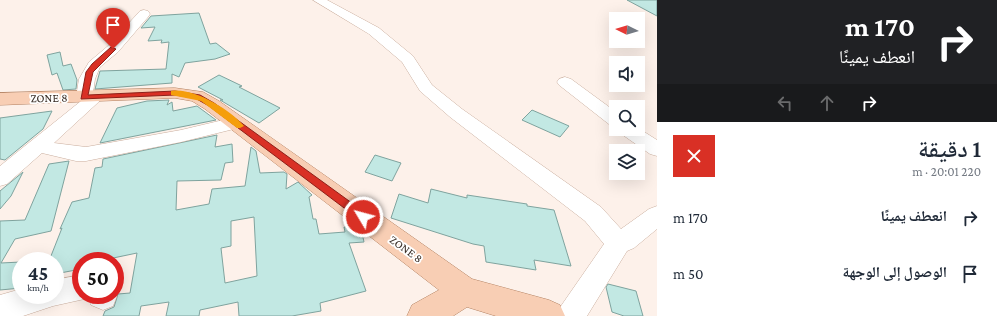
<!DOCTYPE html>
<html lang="ar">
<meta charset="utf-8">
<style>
:root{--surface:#fff;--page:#f2f2f3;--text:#1f2937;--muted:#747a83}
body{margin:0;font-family:"Crimson Pro","Noto Naskh Arabic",serif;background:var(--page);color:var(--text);direction:rtl;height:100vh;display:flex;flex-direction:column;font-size:15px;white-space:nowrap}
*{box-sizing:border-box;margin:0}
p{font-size:13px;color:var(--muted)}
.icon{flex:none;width:22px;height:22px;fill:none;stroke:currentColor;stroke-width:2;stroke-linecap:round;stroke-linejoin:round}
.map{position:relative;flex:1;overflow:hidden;direction:ltr}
.drawer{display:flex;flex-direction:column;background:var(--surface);width:340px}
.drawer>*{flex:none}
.guide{background:#202124;color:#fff;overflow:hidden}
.needle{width:26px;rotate:275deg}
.buttons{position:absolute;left:609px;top:12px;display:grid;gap:8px}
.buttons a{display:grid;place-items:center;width:36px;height:36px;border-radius:0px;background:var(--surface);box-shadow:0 4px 16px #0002;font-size:20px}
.speed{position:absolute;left:12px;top:252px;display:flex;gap:8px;font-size:20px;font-weight:700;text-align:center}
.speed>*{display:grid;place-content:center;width:52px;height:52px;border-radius:50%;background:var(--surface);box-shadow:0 4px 16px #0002;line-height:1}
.speed small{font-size:10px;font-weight:400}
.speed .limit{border:6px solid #d22;background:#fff;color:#111}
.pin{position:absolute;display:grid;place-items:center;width:34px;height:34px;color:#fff;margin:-41px -17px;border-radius:50% 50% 50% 0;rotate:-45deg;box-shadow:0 0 4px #0007}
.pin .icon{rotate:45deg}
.me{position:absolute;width:44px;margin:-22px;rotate:307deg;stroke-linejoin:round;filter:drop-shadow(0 0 3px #0008)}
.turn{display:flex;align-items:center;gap:14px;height:84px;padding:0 16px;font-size:18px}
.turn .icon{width:52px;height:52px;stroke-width:2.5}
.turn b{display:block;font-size:28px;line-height:34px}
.lanes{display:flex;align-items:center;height:38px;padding:0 16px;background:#0003;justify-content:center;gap:20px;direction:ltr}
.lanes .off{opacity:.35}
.round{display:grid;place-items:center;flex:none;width:42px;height:42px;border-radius:0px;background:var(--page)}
.summary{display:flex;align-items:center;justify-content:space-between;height:68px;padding:0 16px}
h1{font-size:24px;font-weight:600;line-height:30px}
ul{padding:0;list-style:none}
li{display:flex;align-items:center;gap:12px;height:56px;padding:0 16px}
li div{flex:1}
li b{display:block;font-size:15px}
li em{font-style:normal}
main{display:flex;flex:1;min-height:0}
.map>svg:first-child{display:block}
.building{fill:#c2e8e3;stroke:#7fa39e;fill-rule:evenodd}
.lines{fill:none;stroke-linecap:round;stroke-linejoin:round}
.minor-casing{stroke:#caae9e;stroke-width:1}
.major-casing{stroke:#b38262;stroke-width:1}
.minor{fill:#fff;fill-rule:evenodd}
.major{fill:#f8ceb4;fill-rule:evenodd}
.route{fill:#d93025;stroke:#8d1f18}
.slow{fill:#f59e0b}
.labels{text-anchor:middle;stroke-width:3.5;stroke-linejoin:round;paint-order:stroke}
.street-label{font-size:12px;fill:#3a2f28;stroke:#fff}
</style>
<main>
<section class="drawer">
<div class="guide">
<div class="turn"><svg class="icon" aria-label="right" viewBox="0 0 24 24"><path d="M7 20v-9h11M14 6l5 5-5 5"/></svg><div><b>170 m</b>انعطف يمينًا</div></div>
<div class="lanes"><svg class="icon off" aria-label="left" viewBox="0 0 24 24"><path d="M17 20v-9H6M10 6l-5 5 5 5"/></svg><svg class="icon off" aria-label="ahead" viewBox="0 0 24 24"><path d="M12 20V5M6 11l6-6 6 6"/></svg><svg class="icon" aria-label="right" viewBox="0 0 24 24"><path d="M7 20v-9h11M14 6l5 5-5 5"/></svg></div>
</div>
<div class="summary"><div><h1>1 دقيقة</h1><p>220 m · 20:01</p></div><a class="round" style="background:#d93025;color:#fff"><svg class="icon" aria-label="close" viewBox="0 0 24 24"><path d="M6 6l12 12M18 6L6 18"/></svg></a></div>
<ul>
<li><svg class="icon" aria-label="right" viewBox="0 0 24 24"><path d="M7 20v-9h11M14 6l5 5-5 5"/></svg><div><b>انعطف يمينًا</b></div><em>170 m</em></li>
<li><svg class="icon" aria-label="arrive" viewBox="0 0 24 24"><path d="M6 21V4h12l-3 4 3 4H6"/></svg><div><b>الوصول إلى الوجهة</b></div><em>50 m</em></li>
</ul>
</section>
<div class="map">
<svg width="657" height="316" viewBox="0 0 657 316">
<rect width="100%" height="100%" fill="#fdf1ea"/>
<path class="building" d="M 627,0 L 657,0 L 657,16 Z
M 199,13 L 210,44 L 216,43 L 230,54 L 215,59 L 185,63 L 179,77 L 172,74 L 172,83 L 95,89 L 100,71 L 166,69 L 169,42 L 161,43 L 162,40 L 148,41 L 155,27 L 141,28 L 151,16 Z
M 60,52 L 63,66 L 71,64 L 77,80 L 76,89 L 63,90 L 57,73 L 52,75 L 47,55 Z
M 219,75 L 242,86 L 239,87 L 280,108 L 259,123 L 220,100 L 223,100 L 198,87 Z
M 169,100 L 167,105 L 172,102 L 173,111 L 197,106 L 216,120 L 100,143 L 117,108 L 147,101 Z
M 532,110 L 569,126 L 560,137 L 522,120 Z
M 52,111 L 43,129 L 5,160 L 0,159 L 0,118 Z
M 217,135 L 215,147 L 232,144 L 233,162 L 225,163 L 221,180 L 177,181 L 176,210 L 209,204 L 212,189 L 245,186 L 251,147 L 256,151 L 260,173 L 284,172 L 287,174 L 286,189 L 298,182 L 312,195 L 309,197 L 313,219 L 316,219 L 319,234 L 345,232 L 344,227 L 355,227 L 362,233 L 364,242 L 349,243 L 366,291 L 320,303 L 321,311 L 292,316 L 239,316 L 238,302 L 200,310 L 199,316 L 166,316 L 169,302 L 141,306 L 139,316 L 103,316 L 105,311 L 114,307 L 118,294 L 130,293 L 137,253 L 99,261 L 81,261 L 81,269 L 55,274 L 55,261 L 49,261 L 62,228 L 60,229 L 72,202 L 89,198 L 95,168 L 102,167 L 103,159 ZM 254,217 L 257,276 L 225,283 L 221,248 L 231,246 L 231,221 Z
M 375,155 L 401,163 L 392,181 L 365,172 Z
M 69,161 L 51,231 L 15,239 L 1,263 L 21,262 L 21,288 L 0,290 L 0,221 L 25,220 L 49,164 Z
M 23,172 L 11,196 L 0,209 L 0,191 Z
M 431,189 L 467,198 L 467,195 L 527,204 L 527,206 L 554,210 L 571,266 L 534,260 L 536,270 L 486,262 L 484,246 L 473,244 L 391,218 L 399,194 L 428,203 Z
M 608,284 L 636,291 L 643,316 L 624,316 L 612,312 L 606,287 Z"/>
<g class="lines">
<g class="minor-casing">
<path id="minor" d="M 313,0 L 327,0 L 379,28 L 413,56 L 432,85 L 462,109 L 601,207 L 621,229 L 649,209 L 657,206 L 657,229 L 634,248 L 627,251 L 587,316 L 557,316 L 561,306 L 604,244 L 585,221 L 450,117 L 420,91 L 402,62 L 369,34 Z
M 144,10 L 148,11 L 150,14 L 148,17 L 118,52 L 100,67 L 95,79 L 93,93 L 102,93 L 104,97 L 54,143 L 86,147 L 181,130 L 236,117 L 242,119 L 245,123 L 242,127 L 181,142 L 86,161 L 76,161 L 42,153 L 7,184 L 0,186 L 0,166 L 81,101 L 76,97 L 79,79 L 89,62 L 108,46 L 140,11 Z
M 565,77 L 571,79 L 616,112 L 616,127 L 610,125 L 559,85 L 557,82 L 559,79 Z
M 638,128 L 657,140 L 657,156 L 650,154 L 620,133 L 617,129 Z
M 81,275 L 81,295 L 115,295 L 115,292 L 117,296 L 113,306 L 103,310 L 91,305 L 89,298 L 53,306 L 23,316 L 0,316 L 0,295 L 21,289 L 21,295 L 55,295 L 55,280 Z"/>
</g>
<g class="major-casing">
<path id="major" d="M 175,88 L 203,92 L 219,101 L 472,279 L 549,300 L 560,305 L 565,316 L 496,316 L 467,307 L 453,316 L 407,316 L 412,305 L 439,290 L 205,109 L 192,101 L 175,98 L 0,105 L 0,93 Z"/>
</g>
<use href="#minor" class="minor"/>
<use href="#major" class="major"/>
</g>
<path class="route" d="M 111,47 L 116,49 L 93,72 L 88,95 L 175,91 L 200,95 L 214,103 L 367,214 L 369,217 L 367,220 L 360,220 L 209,106 L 195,98 L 175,95 L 81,99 L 86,72 L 92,64 Z"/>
<path class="slow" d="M 171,91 C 193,87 231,110 244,126 L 240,128 L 237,128 L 201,101 L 171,95 Z"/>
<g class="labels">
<g class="street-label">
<text transform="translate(49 98) rotate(-1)" y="4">ZONE 8</text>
<text transform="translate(406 249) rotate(36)" y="4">ZONE 8</text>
</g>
</g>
</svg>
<div class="buttons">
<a><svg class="needle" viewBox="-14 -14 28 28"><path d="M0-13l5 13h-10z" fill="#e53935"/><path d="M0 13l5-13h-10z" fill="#747a83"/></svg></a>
<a><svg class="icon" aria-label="sound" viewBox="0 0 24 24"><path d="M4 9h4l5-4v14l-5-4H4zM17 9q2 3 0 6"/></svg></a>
<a><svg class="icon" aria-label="search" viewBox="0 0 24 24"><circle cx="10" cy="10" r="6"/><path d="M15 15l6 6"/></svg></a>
<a><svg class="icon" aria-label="layers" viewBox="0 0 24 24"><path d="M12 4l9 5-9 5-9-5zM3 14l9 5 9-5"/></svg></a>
</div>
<div class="speed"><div>45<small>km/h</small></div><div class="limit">50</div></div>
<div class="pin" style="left:113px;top:49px;background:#d93025"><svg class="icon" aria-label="arrive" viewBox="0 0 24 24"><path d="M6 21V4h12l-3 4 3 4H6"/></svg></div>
<svg class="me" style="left:363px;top:217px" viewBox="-20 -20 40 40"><circle r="17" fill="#d93025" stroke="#fff" stroke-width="3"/><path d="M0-11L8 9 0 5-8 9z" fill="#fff"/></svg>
</div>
</main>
